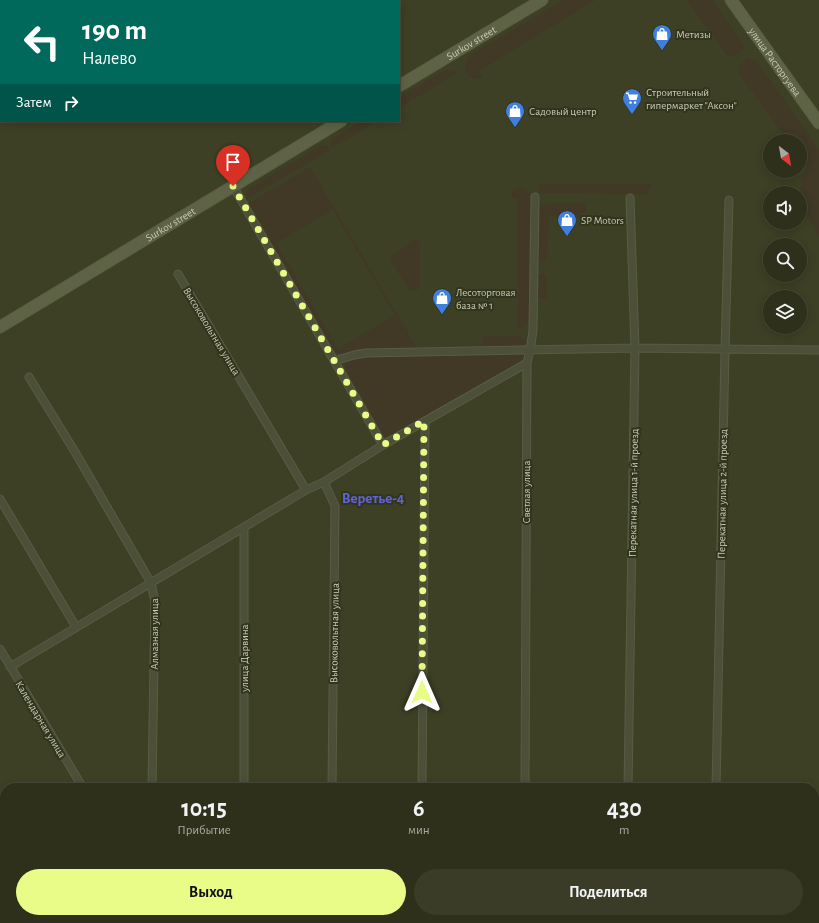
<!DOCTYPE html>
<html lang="ru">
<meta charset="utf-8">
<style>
:root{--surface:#2e301b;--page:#3a3c28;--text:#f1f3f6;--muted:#a7a9a3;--line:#494b3a;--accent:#e9fc88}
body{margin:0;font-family:"Alegreya Sans",sans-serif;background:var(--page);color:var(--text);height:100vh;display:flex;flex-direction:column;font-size:15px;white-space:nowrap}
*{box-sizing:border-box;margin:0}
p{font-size:13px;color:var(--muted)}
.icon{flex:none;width:22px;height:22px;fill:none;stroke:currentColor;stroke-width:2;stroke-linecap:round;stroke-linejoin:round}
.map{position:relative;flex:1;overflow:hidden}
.panel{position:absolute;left:0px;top:783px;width:819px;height:140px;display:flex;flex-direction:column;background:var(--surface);border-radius:16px 16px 0 0;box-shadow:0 2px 10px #0003,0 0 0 1px var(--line)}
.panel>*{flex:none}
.top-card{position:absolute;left:0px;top:0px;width:400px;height:122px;box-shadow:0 2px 10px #0003,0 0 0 1px var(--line);background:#00695c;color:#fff;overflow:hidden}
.needle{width:26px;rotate:149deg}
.buttons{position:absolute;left:763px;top:134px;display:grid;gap:8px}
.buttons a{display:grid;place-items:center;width:44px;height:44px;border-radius:50%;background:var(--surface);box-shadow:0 2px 10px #0003,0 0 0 1px var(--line);font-size:20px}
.pin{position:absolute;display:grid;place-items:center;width:34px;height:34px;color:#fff;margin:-41px -17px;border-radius:50% 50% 50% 0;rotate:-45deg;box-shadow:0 0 4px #0007}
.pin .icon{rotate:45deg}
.me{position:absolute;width:44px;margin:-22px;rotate:0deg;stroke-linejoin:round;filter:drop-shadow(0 0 3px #0008)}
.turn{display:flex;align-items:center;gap:14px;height:84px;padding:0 16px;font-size:18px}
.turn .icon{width:52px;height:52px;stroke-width:2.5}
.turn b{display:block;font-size:28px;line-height:34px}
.then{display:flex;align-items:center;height:38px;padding:0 16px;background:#0003;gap:8px;font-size:15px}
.eta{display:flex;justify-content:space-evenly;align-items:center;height:68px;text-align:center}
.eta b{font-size:24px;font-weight:700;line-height:28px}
.action{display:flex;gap:8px;margin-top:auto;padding:8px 16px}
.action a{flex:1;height:46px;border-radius:24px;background:var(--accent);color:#111;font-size:16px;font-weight:700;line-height:46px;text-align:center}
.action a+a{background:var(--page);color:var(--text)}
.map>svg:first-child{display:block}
.green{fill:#413826;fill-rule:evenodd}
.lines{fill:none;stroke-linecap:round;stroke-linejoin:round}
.street-casing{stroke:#595c44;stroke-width:9}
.secondary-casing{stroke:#595c44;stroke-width:13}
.street{stroke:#4d5038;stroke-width:7}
.secondary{stroke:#5e6346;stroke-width:11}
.route{stroke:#e9fc88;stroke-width:7;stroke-dasharray:0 12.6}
.labels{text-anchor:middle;stroke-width:4;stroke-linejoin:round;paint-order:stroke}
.poi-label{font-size:11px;fill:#c7cab4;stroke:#32351d;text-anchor:start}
.street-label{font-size:11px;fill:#c7cab4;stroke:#32351d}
.district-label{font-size:15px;font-weight:bold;fill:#6062d9;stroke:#32351d}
</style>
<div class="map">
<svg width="819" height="923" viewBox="0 0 819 923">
<rect width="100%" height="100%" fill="#3d4024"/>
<path class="green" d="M 563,0 L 595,0 L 479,71 L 482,77 C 467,84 459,65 471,55 Z
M 686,0 L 712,0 L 743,44 L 744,47 L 742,52 L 733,57 L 727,55 Z
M 749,58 L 757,62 L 819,149 L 819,236 L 800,202 L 801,177 L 808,168 L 800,158 L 800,141 L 788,141 L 740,75 C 737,67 742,62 749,58 Z
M 449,70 L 454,71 L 457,73 L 399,108 L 399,98 L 442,72 Z
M 362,121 L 377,121 L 332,148 L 330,142 L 332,139 Z
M 322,145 L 326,145 L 330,150 L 247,199 L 246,194 L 249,189 Z
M 310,167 L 418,350 L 366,349 C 354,350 341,358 330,349 L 246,205 ZM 333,210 L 395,315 L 338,349 L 276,243 Z
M 544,184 L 652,184 L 650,189 L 646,194 L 540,193 L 538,191 C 537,187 539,185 544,184 Z
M 517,188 C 525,188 529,191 531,199 L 529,321 L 524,327 L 518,328 L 518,199 L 512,198 C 511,193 512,191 517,188 Z
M 549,203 L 585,203 L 586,213 L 581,213 L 581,217 L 549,216 L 547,260 L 543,263 L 539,260 L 540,209 L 545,204 Z
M 414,240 L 417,240 L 420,244 L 420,287 C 417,290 415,291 410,290 L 391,262 L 392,256 Z
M 543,273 L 547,278 L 546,299 L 538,299 L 539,275 Z
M 482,336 L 520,336 L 526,341 L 527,347 L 483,348 Z
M 525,355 L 523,361 L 384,440 L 346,372 L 345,365 L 351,360 L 368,357 Z"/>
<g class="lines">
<g class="street-casing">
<path id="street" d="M 233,186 L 383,445
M 178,274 L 306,490
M 334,361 L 354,355 L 366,353 L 635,348 L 819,350
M 29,377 L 75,452 L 151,583 L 155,602 L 152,788
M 324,482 L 335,506 L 332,788
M 0,499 L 76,627
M 244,528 L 244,788
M 0,649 L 83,788
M 10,667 L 306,490 L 324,482 L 383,445 L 527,363
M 422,788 L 425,421
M 525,788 L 527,363 L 530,350 L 533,331 L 535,197
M 628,788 L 635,348 L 630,198
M 716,788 L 725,350 L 729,200
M 0,822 L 5,830"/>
</g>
<g class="secondary-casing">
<g id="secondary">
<path id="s1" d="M 731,0 L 819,123"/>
<path id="s2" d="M 399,86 L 542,0"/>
<path id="s3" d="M 0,327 L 341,121"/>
<path d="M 819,833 L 819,813"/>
<path d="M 11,923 L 15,918"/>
</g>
</g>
<use href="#street" class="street"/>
<use href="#secondary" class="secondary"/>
</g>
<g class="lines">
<path class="route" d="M 233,186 L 383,445 L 424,421 L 422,692"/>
</g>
<defs>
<g id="shop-pin" transform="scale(1)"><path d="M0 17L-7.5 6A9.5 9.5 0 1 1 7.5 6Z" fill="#3f7fe0" stroke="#32351d"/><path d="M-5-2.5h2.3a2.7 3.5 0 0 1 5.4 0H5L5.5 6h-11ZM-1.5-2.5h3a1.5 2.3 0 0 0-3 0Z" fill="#fff"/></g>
<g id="supermarket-pin" transform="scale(1)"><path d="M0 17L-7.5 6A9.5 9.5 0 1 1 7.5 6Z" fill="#3f7fe0" stroke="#32351d"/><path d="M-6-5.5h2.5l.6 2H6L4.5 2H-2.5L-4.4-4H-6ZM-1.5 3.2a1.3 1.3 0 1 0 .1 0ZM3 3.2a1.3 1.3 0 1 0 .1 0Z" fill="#fff"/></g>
</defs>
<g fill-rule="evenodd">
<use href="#shop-pin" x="662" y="34"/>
<use href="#supermarket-pin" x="632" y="98"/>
<use href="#shop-pin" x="515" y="111"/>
<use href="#shop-pin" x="567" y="220"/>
<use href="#shop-pin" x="442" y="298"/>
</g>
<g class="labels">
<g class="poi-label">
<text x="676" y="38">Метизы</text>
<text x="646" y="96">Строительный<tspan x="646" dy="13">гипермаркет "Аксон"</tspan></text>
<text x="529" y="115">Садовый центр</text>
<text x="581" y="224">SP Motors</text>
<text x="456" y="296">Лесоторговая<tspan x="456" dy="13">база № 1</tspan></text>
</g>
<g class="street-label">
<text dy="4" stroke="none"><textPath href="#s2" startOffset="84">Surkov street</textPath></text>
<text dy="4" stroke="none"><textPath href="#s1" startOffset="76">улица Расторгуева</textPath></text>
<text dy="4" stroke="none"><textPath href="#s3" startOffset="199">Surkov street</textPath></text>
<text transform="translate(212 331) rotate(59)" y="4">Высоковольтная улица</text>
<text transform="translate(526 492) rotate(-90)" y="4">Светлая улица</text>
<text transform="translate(633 493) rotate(-89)" y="4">Перекатная улица 1-й проезд</text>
<text transform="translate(722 494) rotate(-89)" y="4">Перекатная улица 2-й проезд</text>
<text transform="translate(334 633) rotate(-89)" y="4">Высоковольтная улица</text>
<text transform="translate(154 634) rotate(-90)" y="4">Алмазная улица</text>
<text transform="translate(244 658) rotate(-90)" y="4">улица Дарвина</text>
<text transform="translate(41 719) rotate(59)" y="4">Календарная улица</text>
</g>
<g class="district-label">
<text x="373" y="503">Веретье-4</text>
</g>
</g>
</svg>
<div class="buttons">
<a><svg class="needle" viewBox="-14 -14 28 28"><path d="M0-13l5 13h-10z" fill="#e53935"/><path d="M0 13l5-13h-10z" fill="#a7a9a3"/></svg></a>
<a><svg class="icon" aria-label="sound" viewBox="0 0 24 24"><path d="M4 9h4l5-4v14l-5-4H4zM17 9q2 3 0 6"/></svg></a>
<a><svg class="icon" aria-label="search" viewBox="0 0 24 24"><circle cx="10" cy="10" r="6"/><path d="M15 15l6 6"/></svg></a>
<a><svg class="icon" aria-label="layers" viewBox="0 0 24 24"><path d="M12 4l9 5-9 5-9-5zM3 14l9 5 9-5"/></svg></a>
</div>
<div class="pin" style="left:233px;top:186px;background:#d93025"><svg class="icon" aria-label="arrive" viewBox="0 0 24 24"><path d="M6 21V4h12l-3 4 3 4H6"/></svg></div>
<svg class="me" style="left:422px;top:692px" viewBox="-20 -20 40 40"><path d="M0-17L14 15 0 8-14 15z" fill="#e9fc88" stroke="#fff" stroke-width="4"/></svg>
<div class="top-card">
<div class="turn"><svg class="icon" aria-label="left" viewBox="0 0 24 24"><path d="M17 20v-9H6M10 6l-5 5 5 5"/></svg><div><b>190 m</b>Налево</div></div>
<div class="then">Затем<svg class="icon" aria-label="right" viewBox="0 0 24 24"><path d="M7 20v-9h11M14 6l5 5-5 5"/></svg></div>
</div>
<section class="panel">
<div class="eta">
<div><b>10:15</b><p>Прибытие</p></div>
<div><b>6</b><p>мин</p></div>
<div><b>430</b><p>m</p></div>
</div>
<div class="action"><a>Выход</a><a>Поделиться</a></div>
</section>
</div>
